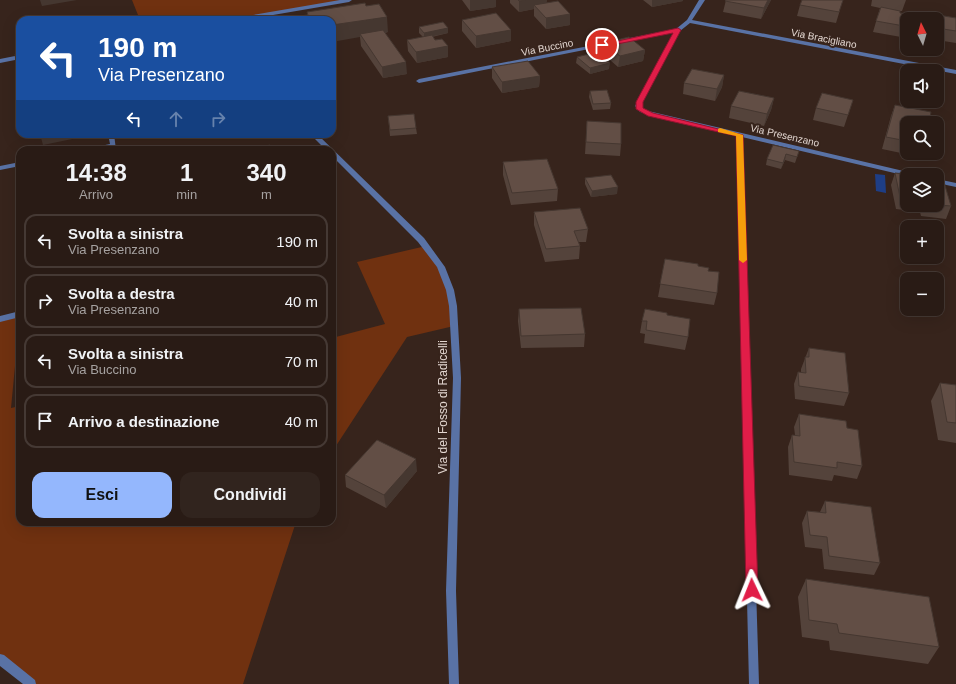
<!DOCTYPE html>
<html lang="it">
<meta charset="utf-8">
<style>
:root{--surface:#291b15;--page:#31241e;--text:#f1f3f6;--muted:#a5a1a0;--line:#453934;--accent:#94b7fd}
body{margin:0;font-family:Arial,sans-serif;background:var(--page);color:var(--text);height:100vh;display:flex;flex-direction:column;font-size:15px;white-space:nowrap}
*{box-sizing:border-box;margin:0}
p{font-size:13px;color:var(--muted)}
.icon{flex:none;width:22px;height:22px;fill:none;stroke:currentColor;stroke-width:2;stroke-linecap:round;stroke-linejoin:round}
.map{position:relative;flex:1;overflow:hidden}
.details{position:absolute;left:16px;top:146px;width:320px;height:380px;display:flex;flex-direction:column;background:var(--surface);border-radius:12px;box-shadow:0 4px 16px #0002,0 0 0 1px var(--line)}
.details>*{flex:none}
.hud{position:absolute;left:16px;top:16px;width:320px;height:122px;border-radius:12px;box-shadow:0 4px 16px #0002,0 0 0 1px var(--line);background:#1a4fa0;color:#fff;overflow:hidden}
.needle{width:26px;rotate:355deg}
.controls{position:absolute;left:900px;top:12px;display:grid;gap:8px}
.controls a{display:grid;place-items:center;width:44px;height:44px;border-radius:8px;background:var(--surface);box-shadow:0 4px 16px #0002,0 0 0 1px var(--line);font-size:20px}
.pin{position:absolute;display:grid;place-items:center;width:34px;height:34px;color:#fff;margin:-17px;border:2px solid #fff;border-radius:50%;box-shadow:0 1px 4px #0007}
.me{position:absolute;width:44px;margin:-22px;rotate:358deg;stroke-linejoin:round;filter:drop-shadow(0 0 3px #0008)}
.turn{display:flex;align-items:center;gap:14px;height:84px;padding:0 16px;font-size:18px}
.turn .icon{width:52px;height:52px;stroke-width:2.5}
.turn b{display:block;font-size:28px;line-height:34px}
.lanes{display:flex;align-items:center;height:38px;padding:0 16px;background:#0003;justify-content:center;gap:20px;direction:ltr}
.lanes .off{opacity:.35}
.eta{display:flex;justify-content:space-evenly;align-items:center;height:68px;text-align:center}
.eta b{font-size:24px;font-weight:700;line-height:28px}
.button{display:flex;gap:8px;margin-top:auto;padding:8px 16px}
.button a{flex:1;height:46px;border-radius:12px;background:var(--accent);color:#111;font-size:16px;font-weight:700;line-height:46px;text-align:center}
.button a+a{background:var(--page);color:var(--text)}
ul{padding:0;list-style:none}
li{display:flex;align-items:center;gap:12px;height:54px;margin:0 8px 6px;padding:0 8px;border:2px solid var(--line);border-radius:12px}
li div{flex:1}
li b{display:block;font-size:15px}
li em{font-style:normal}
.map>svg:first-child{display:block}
.green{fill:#703110}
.water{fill:#1e3e86}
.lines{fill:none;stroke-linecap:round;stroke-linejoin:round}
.street{fill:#5972a5;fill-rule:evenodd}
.wall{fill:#54433b}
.shaded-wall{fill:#453730}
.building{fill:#624e45;stroke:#453730}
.route{fill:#e11d48;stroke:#92132f}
.slow{fill:#f59e0b}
.labels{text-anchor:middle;stroke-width:4;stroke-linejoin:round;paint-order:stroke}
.far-street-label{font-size:10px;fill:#e2d6d0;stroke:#37241c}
.street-label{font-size:12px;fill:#e2d6d0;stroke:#37241c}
</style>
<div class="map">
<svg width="956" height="684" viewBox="0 0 956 684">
<rect width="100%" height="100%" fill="#37241c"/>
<path class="green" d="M 132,0 L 349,0 L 235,20 L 140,20 Z
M 426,246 L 450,290 L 454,326 L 407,337 L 332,452 L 332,338 L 385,324 L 357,262 Z
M 20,314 L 11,408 L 20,406 L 20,522 L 296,522 L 243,684 L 31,684 L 0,659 L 0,319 Z"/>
<path class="water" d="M 875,174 L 885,175 L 886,193 L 876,191 Z"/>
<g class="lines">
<path class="street" d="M 340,0 L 352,0 L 349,2 L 244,20 L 232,20 L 235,18 Z
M 699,0 L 705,0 L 692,20 L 956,70 L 956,74 L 690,23 L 680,31 L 642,102 L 641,106 L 644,110 L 912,173 L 915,175 L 907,176 L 742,137 L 759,684 L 749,684 L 736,135 L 640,112 L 635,106 L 674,32 L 419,83 L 416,81 L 419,79 L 676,29 L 687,20 Z
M 20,55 L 20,59 L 0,63 L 0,59 Z
M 108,134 L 114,134 L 116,150 L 112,150 L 111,147 L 98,150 L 85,150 L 86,149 L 110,144 Z
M 310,134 L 317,134 L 424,238 L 445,267 L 454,290 L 457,306 L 461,378 L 456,591 L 459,684 L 449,684 L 446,591 L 453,378 L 449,306 L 446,290 L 437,267 L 418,242 L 332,156 L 332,150 L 326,150 Z
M 20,162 L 20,166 L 0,170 L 0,166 Z
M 937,179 L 956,183 L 956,187 L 937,183 Z
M 20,311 L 20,317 L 0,322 L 0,316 Z
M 0,654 L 4,655 L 35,680 L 36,684 L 23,684 L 0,666 Z"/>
</g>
<path class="wall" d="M 462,0 L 496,0 L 496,7 L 470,11 Z
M 510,0 L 547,0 L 546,3 L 570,14 L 570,25 L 546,29 L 534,16 L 534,9 L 519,12 L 510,3 Z
M 643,0 L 683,0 L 683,1 L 652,7 Z
M 726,0 L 771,0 L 761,19 L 723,12 Z
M 872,0 L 906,0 L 902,11 L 900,11 L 900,13 L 904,26 L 901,37 L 873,32 L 880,8 L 871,6 Z
M 800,5 L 840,10 L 836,23 L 797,16 Z
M 366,6 L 388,32 L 385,33 L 407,74 L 383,78 L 361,46 L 360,37 L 332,20 L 300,20 L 299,16 L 307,15 L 307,12 Z
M 938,15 L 956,18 L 956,43 L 937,40 L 937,19 L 936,19 Z
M 462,20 L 511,41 L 476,48 L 462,31 Z
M 419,27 L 448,33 L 432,37 L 448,57 L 417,63 L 408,51 L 407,40 L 423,37 L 419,33 Z
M 604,43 L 645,50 L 643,61 L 618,67 L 603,54 Z
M 577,57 L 609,69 L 590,74 L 576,63 Z
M 492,67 L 540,76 L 539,87 L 502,93 L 492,78 Z
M 724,75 L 722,87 L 715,101 L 683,94 L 684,83 Z
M 590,91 L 611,103 L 610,109 L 593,110 L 589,97 Z
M 774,98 L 771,110 L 764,126 L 729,118 L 731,106 Z
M 853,100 L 844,127 L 813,120 L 816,108 Z
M 895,105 L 907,123 L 907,153 L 921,153 L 920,157 L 882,149 L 891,116 Z
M 388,116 L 416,128 L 417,134 L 390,136 Z
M 587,121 L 621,144 L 620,156 L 585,154 Z
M 799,151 L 795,163 L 785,160 L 781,169 L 766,165 L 767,159 Z
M 503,162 L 558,189 L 557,201 L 511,205 L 503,175 Z
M 895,173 L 907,175 L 907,205 L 937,205 L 951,206 L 946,219 L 921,216 L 920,212 L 896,209 L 891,185 Z
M 585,178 L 617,194 L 591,197 L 585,184 Z
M 534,212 L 588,229 L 586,242 L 579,242 L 580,246 L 579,259 L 545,262 L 534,225 Z
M 665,259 L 698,266 L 708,271 L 717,293 L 714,305 L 658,297 Z
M 519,309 L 585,334 L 584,347 L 521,348 L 518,321 Z
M 667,315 L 688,337 L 685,350 L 644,343 L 645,334 L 640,333 L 642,321 Z
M 809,348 L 849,393 L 844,406 L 795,399 L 794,384 L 798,372 L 801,372 L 801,369 Z
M 940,383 L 956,385 L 956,443 L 938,440 L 931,401 Z
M 799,414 L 847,428 L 862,466 L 857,479 L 834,475 L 832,481 L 789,475 L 788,447 L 792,435 L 795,435 L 794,427 Z
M 417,471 L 386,508 L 346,487 L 345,475 Z
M 825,501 L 880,563 L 874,575 L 824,569 L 822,549 L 805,547 L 802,523 L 807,511 L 820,512 Z
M 806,579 L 939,647 L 928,664 L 830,650 L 829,641 L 802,637 L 798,597 Z"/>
<path class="shaded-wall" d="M 40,0 L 77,0 L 42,6 Z
M 470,0 L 496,0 L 496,7 L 470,11 Z
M 526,0 L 547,0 L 546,7 L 534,5 L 534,9 L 519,12 L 519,1 Z
M 652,0 L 683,0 L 683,1 L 652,7 Z
M 768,0 L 771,0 L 761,19 L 764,8 Z
M 570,14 L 570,25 L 546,29 L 546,18 Z
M 387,17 L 388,32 L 361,37 L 360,34 L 360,37 L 332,42 L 332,25 Z
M 448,28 L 448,33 L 424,38 L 424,33 Z
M 511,30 L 511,41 L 476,48 L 476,36 Z
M 448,46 L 448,57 L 417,63 L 416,52 Z
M 645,50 L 643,61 L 618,67 L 620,56 Z
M 406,62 L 407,74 L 383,78 L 382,67 Z
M 610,63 L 609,69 L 590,74 L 590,68 Z
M 724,75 L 722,87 L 715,101 L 717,89 Z
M 540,76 L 539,87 L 502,93 L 502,82 Z
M 774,98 L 771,110 L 764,126 L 767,114 Z
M 40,134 L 82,134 L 82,137 L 43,145 Z
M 786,154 L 785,160 L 781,169 Z
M 618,187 L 617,194 L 591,197 L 592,191 Z
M 416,459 L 417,471 L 386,508 L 384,495 Z"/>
<path class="building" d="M 518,0 L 526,0 L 519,1 Z
M 726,0 L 768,0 L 764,8 L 725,1 Z
M 802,0 L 843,0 L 839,12 L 800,5 Z
M 558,1 L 570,14 L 546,18 L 534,5 Z
M 365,3 L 366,6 L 379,4 L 387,17 L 332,25 L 332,20 L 301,20 L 299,16 L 308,15 L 307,12 Z
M 881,7 L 900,11 L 900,13 L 907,14 L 904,26 L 876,21 Z
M 496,13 L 511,30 L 476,36 L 462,20 Z
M 938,15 L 956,18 L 956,31 L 937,28 Z
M 443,22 L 448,28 L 424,33 L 419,27 Z
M 383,30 L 406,62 L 382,67 L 360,34 Z
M 432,35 L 435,40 L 442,39 L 448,46 L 416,52 L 407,40 Z
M 629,37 L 645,50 L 620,56 L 604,43 Z
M 597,52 L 610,63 L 590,68 L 577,57 Z
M 15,54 L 20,54 L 20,76 L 18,76 Z
M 528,61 L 540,76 L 502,82 L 492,67 Z
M 692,69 L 724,75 L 717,89 L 684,83 Z
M 607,90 L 611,103 L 593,104 L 590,91 Z
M 739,91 L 774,98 L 767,114 L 731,106 Z
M 822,93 L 853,100 L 848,115 L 816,108 Z
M 895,105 L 931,112 L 929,123 L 907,123 L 907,141 L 886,137 Z
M 414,114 L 416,128 L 390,130 L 388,116 Z
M 587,121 L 621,123 L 621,144 L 586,142 Z
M 270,145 L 273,150 L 251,150 Z
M 773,145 L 799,151 L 797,157 L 786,154 L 783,163 L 767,159 Z
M 547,159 L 558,189 L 512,193 L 503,162 Z
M 895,173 L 917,175 L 907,175 L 907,198 L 900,197 Z
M 611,175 L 618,187 L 592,191 L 585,178 Z
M 937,182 L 944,182 L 951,206 L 937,205 Z
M 580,208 L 588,229 L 574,231 L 580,246 L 546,249 L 534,212 Z
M 665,259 L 698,264 L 698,266 L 709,268 L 708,271 L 719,272 L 717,293 L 660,284 Z
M 581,308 L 585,334 L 521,336 L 519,309 Z
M 645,309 L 667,313 L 667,315 L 690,319 L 688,337 L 646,330 L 647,321 L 642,321 Z
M 809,348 L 845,353 L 849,393 L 799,386 L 798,372 L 806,373 L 805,357 L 809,357 Z
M 940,383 L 956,385 L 956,423 L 947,422 Z
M 799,414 L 846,421 L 847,428 L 858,430 L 862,466 L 837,462 L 837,468 L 794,462 L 792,435 L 800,436 Z
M 377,440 L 416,459 L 384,495 L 345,475 Z
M 825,501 L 871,507 L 880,563 L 829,556 L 827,537 L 810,535 L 807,511 L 826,513 Z
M 806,579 L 929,597 L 939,647 L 839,633 L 837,624 L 809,620 Z"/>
<path class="route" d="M 678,28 L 681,30 L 643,102 L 643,108 L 653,113 L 743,135 L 758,590 L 756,593 L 752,595 L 748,593 L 746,590 L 736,136 L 648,116 L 636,109 L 636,102 L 673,33 L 602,47 L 599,45 Z"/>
<path class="slow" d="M 720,128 L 743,135 L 747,260 L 743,263 L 739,260 L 736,136 L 718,132 L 718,129 Z"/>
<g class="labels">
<g class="far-street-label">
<text transform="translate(824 38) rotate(11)" y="4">Via Bracigliano</text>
<text transform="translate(547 47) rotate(-11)" y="4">Via Buccino</text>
<text transform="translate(785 135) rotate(13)" y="4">Via Presenzano</text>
</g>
<g class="street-label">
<text transform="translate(443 407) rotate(-90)" y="4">Via del Fosso di Radicelli</text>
</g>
</g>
</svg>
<div class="controls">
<a><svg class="needle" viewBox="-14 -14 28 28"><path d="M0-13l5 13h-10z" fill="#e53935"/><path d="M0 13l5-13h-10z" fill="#a5a1a0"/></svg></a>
<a><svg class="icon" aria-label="sound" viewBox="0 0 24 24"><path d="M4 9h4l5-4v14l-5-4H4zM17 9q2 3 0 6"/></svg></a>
<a><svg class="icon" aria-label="search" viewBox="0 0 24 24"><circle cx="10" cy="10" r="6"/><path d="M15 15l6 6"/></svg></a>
<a><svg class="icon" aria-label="layers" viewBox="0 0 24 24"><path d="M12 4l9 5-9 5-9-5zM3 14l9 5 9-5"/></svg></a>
<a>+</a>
<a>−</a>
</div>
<div class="pin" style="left:602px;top:45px;background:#d93025"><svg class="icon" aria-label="arrive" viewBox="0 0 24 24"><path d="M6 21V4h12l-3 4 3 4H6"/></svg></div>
<svg class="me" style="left:752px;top:590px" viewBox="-20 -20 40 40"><path d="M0-17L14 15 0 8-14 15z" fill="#e11d48" stroke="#fff" stroke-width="4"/></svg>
<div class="hud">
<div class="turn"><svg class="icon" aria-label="left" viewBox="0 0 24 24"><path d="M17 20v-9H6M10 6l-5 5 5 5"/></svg><div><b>190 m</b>Via Presenzano</div></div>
<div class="lanes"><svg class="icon" aria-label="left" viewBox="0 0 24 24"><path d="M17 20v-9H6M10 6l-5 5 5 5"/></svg><svg class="icon off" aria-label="ahead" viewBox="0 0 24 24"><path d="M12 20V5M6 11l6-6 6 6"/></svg><svg class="icon off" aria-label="right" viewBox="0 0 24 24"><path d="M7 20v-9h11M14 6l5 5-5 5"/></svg></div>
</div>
<section class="details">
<div class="eta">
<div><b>14:38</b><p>Arrivo</p></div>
<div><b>1</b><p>min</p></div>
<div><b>340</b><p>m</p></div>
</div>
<ul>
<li><svg class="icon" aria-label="left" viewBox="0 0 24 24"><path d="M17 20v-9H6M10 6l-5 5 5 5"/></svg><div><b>Svolta a sinistra</b><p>Via Presenzano</p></div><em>190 m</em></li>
<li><svg class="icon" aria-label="right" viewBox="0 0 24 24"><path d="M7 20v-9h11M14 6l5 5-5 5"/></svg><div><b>Svolta a destra</b><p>Via Presenzano</p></div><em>40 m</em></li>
<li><svg class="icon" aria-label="left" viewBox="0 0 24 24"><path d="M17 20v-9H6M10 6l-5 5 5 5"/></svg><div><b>Svolta a sinistra</b><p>Via Buccino</p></div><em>70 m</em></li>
<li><svg class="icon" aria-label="arrive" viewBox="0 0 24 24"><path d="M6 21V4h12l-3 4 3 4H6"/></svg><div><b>Arrivo a destinazione</b></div><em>40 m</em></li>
</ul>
<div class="button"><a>Esci</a><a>Condividi</a></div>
</section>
</div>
